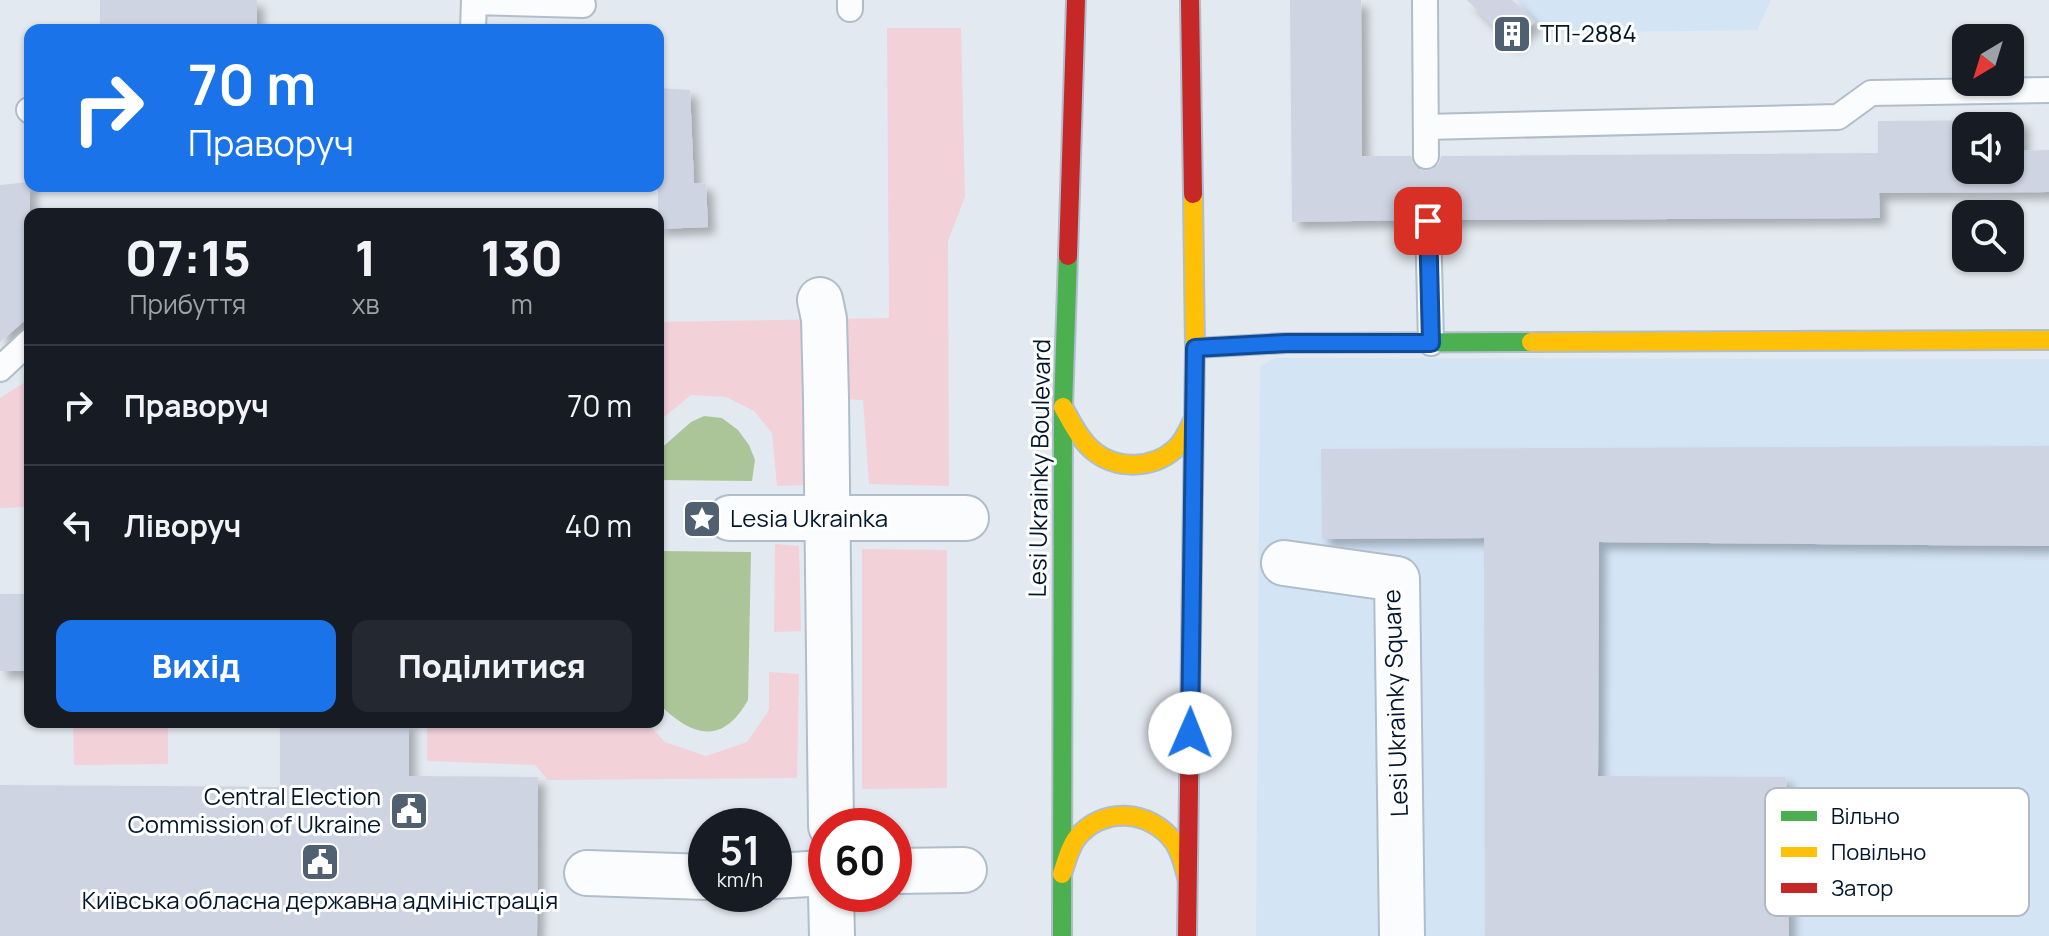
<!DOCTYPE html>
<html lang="uk">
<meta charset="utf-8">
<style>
:root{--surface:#171b24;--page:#242831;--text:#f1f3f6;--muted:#9ea1a6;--line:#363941;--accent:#1a73e8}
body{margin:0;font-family:Manrope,sans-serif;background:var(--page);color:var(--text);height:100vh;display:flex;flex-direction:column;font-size:30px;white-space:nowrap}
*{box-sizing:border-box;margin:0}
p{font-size:26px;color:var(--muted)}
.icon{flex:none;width:44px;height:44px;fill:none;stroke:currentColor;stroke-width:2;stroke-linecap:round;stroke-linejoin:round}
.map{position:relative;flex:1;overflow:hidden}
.details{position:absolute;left:24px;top:208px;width:640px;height:520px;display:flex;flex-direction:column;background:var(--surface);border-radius:16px;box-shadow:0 2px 6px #0004}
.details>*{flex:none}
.hud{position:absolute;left:24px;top:24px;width:640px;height:168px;border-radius:16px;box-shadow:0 2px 6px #0004;background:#1a73e8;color:#fff;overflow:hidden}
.needle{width:52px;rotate:218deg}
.fabs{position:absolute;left:1952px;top:24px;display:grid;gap:16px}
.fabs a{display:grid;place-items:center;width:72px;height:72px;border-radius:16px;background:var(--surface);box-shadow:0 2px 6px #0004;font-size:40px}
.speed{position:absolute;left:688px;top:808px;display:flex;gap:16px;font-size:40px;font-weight:700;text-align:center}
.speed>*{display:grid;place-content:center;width:104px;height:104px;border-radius:50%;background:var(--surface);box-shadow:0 2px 6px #0004;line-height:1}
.speed small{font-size:20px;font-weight:400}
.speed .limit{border:12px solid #d22;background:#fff;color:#111}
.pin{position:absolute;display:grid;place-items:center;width:68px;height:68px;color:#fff;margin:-34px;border-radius:16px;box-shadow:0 4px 12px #0006}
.me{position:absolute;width:88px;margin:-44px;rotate:1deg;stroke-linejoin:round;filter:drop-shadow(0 0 6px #0008)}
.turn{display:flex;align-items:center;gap:28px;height:168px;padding:0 32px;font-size:36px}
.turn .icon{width:104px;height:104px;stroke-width:2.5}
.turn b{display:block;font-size:56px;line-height:68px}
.eta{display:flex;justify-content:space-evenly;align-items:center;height:136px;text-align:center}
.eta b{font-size:48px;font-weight:800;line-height:56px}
.button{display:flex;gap:16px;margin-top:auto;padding:16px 32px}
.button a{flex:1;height:92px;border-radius:16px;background:var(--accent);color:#fff;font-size:32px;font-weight:800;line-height:92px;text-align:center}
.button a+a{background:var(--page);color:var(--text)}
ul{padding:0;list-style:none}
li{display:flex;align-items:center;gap:24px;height:120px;padding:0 32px;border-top:2px solid var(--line)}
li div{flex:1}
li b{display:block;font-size:30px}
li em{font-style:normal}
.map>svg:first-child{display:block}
.built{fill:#d3e4f5}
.green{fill:#f2d1d9}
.water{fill:#acc598}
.building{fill:#ced4e2;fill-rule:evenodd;filter:url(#shadow)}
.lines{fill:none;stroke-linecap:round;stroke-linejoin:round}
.lane-casing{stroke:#b0bdcb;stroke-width:28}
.street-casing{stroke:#b0bdcb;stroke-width:48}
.fast-casing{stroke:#b0bdcb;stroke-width:22}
.slow-casing{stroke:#b0bdcb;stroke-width:22}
.jam-casing{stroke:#b0bdcb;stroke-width:22}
.lane{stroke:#fbfcfd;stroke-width:24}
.street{stroke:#fbfcfd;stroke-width:44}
.fast{stroke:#4caf50;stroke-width:18}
.slow{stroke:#ffc107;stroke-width:18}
.jam{stroke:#c62828;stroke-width:18}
.route-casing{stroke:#114b97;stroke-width:20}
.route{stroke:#1a73e8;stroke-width:14}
.labels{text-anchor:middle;stroke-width:6;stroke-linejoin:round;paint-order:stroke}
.poi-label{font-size:24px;fill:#02172c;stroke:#fff;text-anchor:start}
.street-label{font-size:24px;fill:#02172c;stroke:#fff}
.key{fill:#fff;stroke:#b3b9c0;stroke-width:2}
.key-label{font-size:22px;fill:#02172c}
</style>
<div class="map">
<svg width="2049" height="936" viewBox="0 0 2049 936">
<defs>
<filter id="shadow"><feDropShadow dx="7" dy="7" stdDeviation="4" flood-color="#0004"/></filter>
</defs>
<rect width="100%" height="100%" fill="#e3e9f0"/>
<path class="built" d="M 1517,0 L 1771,0 L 1757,30 L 1546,33 Z
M 1275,358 L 2049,359 L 2049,936 L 1256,936 L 1260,366 Z"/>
<path class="green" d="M 887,28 L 961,28 L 965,197 L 948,241 L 949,486 L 869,484 L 863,400 L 806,397 L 807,485 L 777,486 L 772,433 L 754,411 L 726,397 L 691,395 L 658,422 L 658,322 L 889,318 Z
M 30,379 L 30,507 L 0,508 L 0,398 Z
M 775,544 L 799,546 L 801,631 L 774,632 Z
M 862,549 L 947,550 L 947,788 L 862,789 Z
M 769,672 L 799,674 L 797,778 L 548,780 L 535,765 L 427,761 L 427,722 L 646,722 L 665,742 L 706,756 L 747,742 L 769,710 Z
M 73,722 L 168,722 L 168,764 L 74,765 Z"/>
<path class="water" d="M 704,416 L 722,418 L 738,430 L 749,445 L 755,460 L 752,481 L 658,480 L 658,451 L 691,422 Z
M 658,551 L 751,552 L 748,700 C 722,746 692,737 658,703 Z"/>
<path class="building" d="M 100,0 L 257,0 L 257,30 L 100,30 Z
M 1290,0 L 1361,0 L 1362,156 L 1411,156 L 1418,169 L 1427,171 L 1439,164 L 1441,156 L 1878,153 L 1878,121 L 2022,120 L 2022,151 L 2049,150 L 2049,192 L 1879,193 L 1880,218 L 1443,220 L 1440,213 L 1428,206 L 1420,209 L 1413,220 L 1292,222 ZM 1966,126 L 2010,126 L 2010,170 L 1966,170 Z
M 1467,0 L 1512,0 L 1535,22 L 1512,45 Z
M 658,88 L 690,90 L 694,183 L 706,184 L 708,227 L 658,229 Z
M 30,182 L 30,316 L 0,342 L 0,185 Z
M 2049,446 L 2049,546 L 1599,542 L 1598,776 L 1786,777 L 1789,936 L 1485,936 L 1484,538 L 1322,539 L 1321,449 Z
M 0,594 L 30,594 L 30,671 L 0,671 Z
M 280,722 L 409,722 L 409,776 L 538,777 L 537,936 L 0,936 L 0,785 L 280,787 Z"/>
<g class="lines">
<g class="lane-casing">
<path id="lane" d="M 850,0 L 850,9
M 1425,0 L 1426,156
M 474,2 L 583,5
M 473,30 L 474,0
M 29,110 L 30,111
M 1426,127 L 1838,117 L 1871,93 L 2049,90
M 1428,221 L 1431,343
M 0,369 L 30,341"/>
</g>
<g class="street-casing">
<path id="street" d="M 820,300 L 824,319 L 826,398 L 831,826
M 730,518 L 966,518
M 1284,563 L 1397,579 L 1402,936
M 894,871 L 964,870
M 587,873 L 706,877
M 774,876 L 826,873
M 831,894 L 832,936"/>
</g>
<g class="fast-casing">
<path id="fast" d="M 1195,348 L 1286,343 L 1531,342
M 1062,936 L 1063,407 L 1068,256"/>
</g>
<g class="slow-casing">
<path id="slow" d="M 1531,342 L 2049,340
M 1063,407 C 1072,423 1081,442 1096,453 C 1119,470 1153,468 1174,450 C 1184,442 1189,429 1194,418
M 1192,565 L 1195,348 L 1193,194
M 1062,874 C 1066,862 1069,849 1076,839 C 1101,806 1150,809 1174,842 C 1181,852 1184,865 1187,877"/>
</g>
<g class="jam-casing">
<path id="jam" d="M 1190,0 L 1193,194
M 1068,256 L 1076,0
M 1187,936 L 1192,565"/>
</g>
<use href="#lane" class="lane"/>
<use href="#street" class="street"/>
<use href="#fast" class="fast"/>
<use href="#slow" class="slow"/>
<use href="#jam" class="jam"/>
</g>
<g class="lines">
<g class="route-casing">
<path id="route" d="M 1190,733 L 1195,348 L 1286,343 L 1431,343 L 1428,221"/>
</g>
<use href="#route" class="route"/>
</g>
<defs>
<g id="building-square" transform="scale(2)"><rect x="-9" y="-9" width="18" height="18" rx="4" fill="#516071" stroke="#fff"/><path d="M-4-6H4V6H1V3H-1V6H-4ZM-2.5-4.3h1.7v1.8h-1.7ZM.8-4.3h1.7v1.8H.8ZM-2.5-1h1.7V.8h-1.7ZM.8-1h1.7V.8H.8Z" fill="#fff"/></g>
<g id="sight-square" transform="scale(2)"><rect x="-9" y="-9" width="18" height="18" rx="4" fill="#516071" stroke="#fff"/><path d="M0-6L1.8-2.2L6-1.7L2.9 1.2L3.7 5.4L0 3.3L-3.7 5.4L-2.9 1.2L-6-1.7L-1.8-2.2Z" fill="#fff"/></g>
<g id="civic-square" transform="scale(2)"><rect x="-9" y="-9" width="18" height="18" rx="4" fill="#516071" stroke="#fff"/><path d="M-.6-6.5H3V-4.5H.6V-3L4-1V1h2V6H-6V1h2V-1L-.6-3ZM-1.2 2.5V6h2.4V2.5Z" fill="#fff"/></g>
</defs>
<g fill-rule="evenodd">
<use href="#building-square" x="1512" y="34"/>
<use href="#sight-square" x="702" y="519"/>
<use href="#civic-square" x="409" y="811"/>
<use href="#civic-square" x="320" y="862"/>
</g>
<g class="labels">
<g class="poi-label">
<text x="1540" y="42">ТП-2884</text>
<text x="730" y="527">Lesia Ukrainka</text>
<text x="381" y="805" text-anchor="end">Central Election<tspan x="381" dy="28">Commission of Ukraine</tspan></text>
<text x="320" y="909" text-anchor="middle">Київська обласна державна адміністрація</text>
</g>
<g class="street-label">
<text transform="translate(1040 468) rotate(-89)" y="8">Lesi Ukrainky Boulevard</text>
<text transform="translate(1396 703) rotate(-92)" y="8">Lesi Ukrainky Square</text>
</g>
</g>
<rect x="1765" y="788" width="264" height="128" rx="12" class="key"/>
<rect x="1781" y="811" width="36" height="10" fill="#4caf50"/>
<rect x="1781" y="847" width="36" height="10" fill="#ffc107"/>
<rect x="1781" y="883" width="36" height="10" fill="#c62828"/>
<g class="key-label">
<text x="1831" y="824">Вільно</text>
<text x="1831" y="860">Повільно</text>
<text x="1831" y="896">Затор</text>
</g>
</svg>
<div class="fabs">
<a><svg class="needle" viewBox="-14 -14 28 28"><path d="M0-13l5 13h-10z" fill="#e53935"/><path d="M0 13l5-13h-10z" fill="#9ea1a6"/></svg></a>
<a><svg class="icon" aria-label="sound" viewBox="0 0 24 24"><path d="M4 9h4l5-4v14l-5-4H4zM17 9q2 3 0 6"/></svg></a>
<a><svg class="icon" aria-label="search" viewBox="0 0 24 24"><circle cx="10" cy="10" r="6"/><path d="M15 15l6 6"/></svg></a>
</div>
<div class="speed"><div>51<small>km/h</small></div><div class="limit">60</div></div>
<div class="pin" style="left:1428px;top:221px;background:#d93025"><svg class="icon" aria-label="arrive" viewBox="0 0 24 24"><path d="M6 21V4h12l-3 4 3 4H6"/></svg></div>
<svg class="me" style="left:1190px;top:733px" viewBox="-20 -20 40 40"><circle r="19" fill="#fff"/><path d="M0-13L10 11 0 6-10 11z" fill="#1a73e8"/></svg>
<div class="hud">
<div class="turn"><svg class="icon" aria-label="right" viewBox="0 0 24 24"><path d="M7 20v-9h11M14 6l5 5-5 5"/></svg><div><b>70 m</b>Праворуч</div></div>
</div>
<section class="details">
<div class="eta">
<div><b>07:15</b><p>Прибуття</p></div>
<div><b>1</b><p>хв</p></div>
<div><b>130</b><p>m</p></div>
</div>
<ul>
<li><svg class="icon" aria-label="right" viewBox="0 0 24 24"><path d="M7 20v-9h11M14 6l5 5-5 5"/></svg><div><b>Праворуч</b></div><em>70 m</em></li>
<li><svg class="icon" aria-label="left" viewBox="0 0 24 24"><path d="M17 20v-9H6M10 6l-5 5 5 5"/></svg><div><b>Ліворуч</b></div><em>40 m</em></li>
</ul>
<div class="button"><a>Вихід</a><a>Поділитися</a></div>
</section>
</div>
